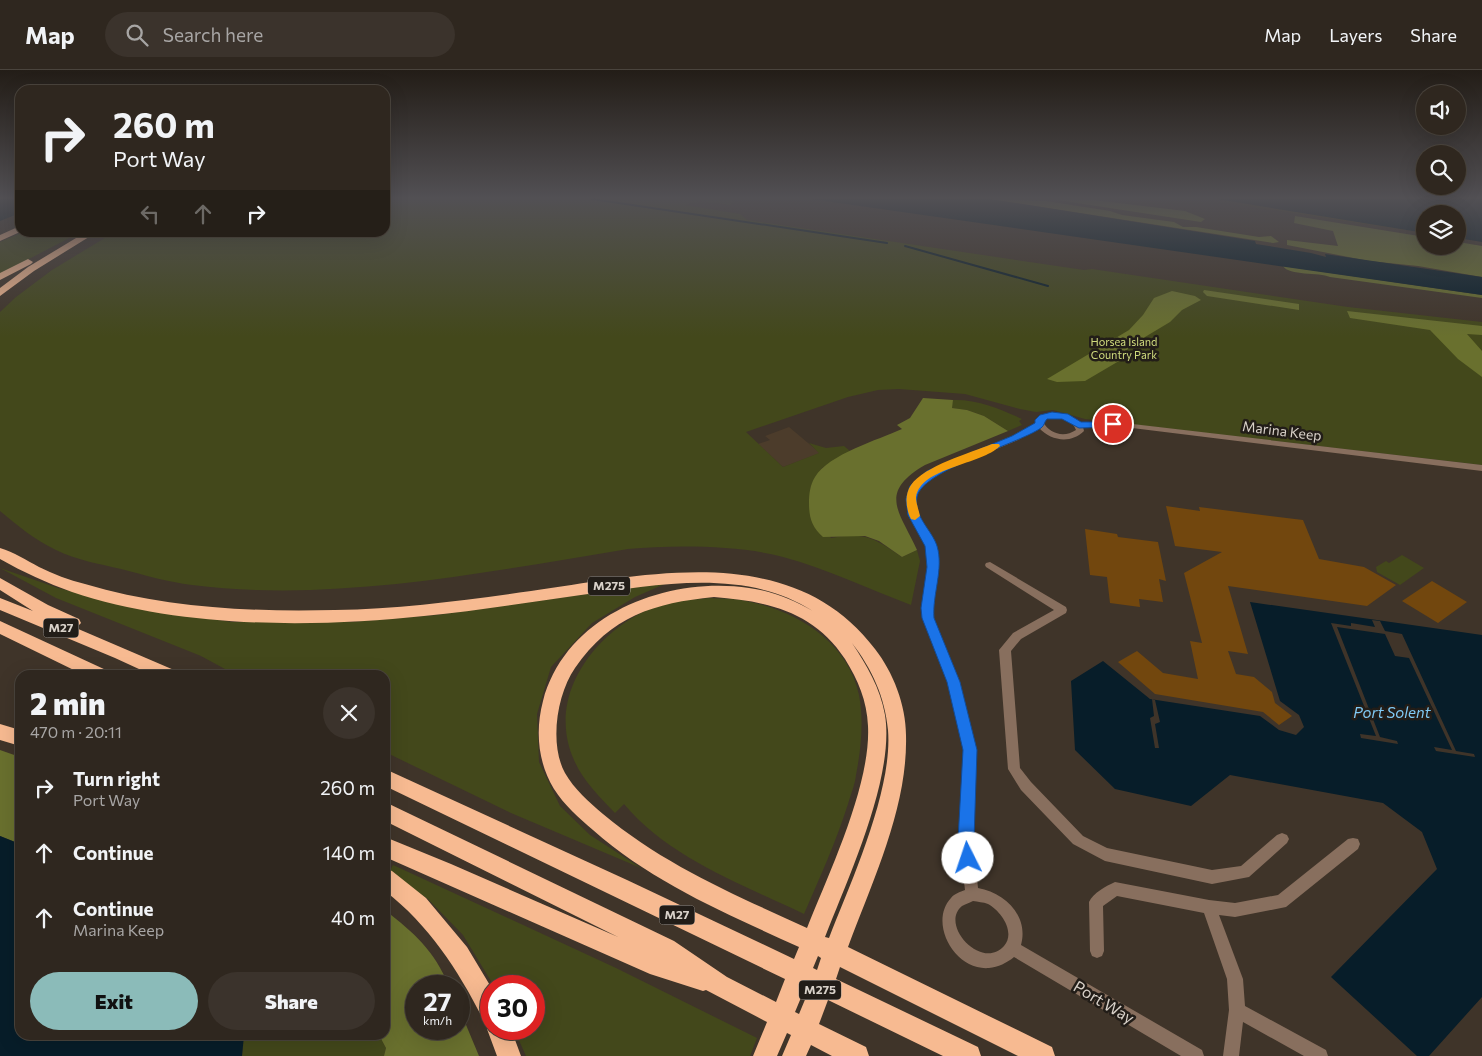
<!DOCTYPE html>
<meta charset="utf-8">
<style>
:root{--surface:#2f271f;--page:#3b332c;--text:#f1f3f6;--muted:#a7a5a4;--line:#4a443d;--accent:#8bbbb9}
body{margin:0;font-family:Commissioner,sans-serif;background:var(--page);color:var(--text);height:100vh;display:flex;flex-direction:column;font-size:19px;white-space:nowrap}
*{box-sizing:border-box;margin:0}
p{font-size:16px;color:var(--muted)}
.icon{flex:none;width:28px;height:28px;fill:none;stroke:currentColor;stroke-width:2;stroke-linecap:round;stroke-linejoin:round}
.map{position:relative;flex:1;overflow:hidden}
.sheet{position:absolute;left:15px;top:600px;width:375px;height:370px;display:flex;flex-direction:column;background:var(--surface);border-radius:15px;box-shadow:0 5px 20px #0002,0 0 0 1px var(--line)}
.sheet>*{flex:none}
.banner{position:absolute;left:15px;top:15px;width:375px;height:152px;border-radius:15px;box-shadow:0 5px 20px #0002,0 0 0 1px var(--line);background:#2f271f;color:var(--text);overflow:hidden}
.controls{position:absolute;left:1416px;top:15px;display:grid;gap:10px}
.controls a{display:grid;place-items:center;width:50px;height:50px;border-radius:50%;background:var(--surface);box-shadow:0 5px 20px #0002,0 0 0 1px var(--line);font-size:25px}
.speed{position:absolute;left:405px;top:905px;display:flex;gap:10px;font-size:25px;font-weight:700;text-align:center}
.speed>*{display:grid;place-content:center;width:65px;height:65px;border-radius:50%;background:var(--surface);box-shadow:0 5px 20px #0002,0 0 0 1px var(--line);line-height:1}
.speed small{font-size:12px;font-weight:400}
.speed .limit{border:8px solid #d22;background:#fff;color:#111}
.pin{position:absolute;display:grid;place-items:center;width:42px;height:42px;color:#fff;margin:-21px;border:2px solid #fff;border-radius:50%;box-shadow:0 1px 5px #0007}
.me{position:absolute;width:55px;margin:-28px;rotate:356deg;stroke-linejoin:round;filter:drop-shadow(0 0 4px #0008)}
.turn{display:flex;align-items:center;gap:18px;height:105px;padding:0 15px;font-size:22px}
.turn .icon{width:65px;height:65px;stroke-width:2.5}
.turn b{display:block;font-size:35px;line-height:42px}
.lanes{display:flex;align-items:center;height:48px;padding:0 15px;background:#0003;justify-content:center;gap:25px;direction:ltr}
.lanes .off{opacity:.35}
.round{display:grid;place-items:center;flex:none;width:52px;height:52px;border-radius:26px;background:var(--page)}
.overview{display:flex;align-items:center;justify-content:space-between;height:85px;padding:0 15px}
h1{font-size:30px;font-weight:800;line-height:38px}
.cta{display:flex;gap:10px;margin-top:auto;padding:10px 15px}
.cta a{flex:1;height:58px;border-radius:30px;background:var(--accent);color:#111;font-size:20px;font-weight:800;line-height:58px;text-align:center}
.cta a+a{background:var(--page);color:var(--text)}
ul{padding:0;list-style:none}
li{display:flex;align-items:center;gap:15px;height:65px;padding:0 15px}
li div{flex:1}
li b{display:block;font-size:19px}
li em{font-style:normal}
header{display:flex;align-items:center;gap:30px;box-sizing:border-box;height:70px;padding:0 25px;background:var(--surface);border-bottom:1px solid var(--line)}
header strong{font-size:24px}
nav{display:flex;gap:28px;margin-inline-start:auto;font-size:18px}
.search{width:350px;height:45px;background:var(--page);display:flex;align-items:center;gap:12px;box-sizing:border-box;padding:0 18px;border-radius:28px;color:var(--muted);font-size:19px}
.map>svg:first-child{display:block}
.built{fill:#4c3c2b}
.green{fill:#43481b}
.forest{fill:#69702e}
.sand{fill:#463e1e}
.water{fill:#071d29}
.pier{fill:#3f3429}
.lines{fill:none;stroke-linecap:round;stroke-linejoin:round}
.stream{stroke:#071d29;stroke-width:2}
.building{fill:#72470e}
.street{fill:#886f5e;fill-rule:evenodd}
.highway{fill:#f7ba91;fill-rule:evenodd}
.route{fill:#1a73e8;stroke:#114b97}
.slow{fill:#f59e0b}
.labels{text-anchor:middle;stroke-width:5;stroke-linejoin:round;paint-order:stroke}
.far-park-label{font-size:11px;fill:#d1dc7e;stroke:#221d18}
.shield{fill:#221d18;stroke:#a19b94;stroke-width:1}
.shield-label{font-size:12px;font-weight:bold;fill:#d8d1c9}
.street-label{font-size:14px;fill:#d8d1c9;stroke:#221d18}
.water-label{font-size:15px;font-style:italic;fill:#80caf5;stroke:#221d18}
.near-street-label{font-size:16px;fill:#d8d1c9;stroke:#221d18}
</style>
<header>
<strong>Map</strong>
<div class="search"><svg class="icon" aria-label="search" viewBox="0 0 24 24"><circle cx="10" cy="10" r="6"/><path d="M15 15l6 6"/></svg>Search here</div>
<nav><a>Map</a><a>Layers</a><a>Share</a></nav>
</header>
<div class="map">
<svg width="1482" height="986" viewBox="0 0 1482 986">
<rect width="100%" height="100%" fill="#3f3429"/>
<path class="built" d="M 789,357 L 820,383 L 783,397 L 758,374 L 770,370 L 765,366 Z"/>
<path class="green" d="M 385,129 L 734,129 L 731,135 L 700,131 L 685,135 L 740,144 L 747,150 L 1084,200 L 1092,199 L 1348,237 L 1482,252 L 1482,395 L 1085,349 L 1053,340 L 1036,342 L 1020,339 L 965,324 L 899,319 L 878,320 L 848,327 L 746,362 L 783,397 L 819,383 L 809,373 L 826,378 L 844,376 L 850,381 L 822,398 L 811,416 L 809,433 L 831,468 C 866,462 874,468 902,487 L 917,480 L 920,491 L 911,535 C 869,519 827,499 783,487 C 739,475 674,475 628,479 C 487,502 335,533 192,515 C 168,512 144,505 121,499 C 100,494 76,490 56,480 C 35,470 18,456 0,441 L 0,242 L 16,227 L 52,200 L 113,163 L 385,162 Z
M 21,163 L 79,163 L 0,204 L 0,172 Z
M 953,330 C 976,329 1001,339 1022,349 L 1019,351 L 1022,355 L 1008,361 L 984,346 L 967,340 L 951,338 Z
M 1402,485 L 1424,498 L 1400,515 L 1377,502 L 1376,497 L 1386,491 L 1389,493 Z
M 0,498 L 58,518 L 134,538 L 232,552 L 351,552 L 437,545 L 667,513 L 635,527 L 592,553 L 551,597 L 537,644 L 539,692 L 560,736 L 590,765 L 641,798 L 511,743 L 385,682 L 385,605 L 236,605 L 201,586 L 56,528 Z
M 708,528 C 720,529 734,528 746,531 C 795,540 848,571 859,625 C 864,651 861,679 856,705 C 855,714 851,724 848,734 C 836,772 820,807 804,844 C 742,814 669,788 624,734 L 615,743 C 599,726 583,711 574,690 C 544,623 600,555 662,534 C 676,530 693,530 708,528 Z
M 393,795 L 616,898 L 757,968 L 750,986 L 526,986 L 514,959 L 534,959 L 534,916 L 494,916 L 463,865 L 428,829 L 389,802 Z
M 244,965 L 379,965 L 386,978 L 384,986 L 242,986 Z"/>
<path class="forest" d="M 990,129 L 1046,131 L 1110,141 L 1122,145 L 1174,152 L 1183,157 L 1196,157 L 1259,167 L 1271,166 L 1279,172 L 1273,173 Z
M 1051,129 L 1085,129 L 1185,141 L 1205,149 L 1201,152 Z
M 1295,146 L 1425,167 L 1425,176 L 1458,176 L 1458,172 L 1482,176 L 1482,207 L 1418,196 L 1369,191 L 1287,175 L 1287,170 L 1338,176 L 1333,161 L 1294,153 Z
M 1283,196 L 1482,225 L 1482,228 L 1330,207 C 1319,202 1289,206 1283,196 Z
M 1204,220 L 1299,234 L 1299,240 L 1207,226 L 1203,222 Z
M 1172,221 L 1195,226 L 1201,230 L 1182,240 L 1170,252 L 1130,276 L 1119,291 L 1085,311 L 1057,312 L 1047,309 L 1129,260 L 1143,245 L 1154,228 Z
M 1347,241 L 1482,256 L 1482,265 L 1467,264 L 1482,281 L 1482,307 L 1458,289 L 1430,260 L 1350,248 Z
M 923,328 L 953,330 L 952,338 L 967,340 L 984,346 L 1008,361 L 925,395 C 877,423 900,442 917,480 L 902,487 L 879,471 L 865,466 L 823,467 C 812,457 809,448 809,433 C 809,424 810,415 815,407 C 829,384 878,370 902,359 L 897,355 L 910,348 Z
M 0,680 L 20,687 L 20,774 L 0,766 Z
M 385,840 C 415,864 434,880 449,916 L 416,916 L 416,959 L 459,959 L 459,938 L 479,986 L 384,986 L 386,978 L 379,965 L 385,965 Z"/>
<path class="sand" d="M 1200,129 L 1247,129 L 1425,158 L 1425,163 Z"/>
<path class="water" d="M 0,129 L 20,129 L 20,143 L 0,151 Z
M 811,129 L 990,129 L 1255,171 L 1256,174 L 1311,183 L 1326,187 L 1325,184 L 1482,207 L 1482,225 Z
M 1217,129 L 1482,129 L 1482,172 L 1458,168 L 1458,144 L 1425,144 L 1425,163 Z
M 1250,532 L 1482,565 L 1482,927 L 1429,986 L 1417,986 L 1331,907 L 1437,799 L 1422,762 L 1383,733 L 1230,705 L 1191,736 L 1115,719 L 1075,680 L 1071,611 L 1103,591 L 1150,629 L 1260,646 L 1279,660 L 1296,665 L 1304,657 L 1299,645 L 1280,631 Z
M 0,766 L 20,774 L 20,965 L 244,965 L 242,986 L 0,986 Z"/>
<path class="pier" d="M 1372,550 L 1380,551 L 1385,561 L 1402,564 L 1456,681 L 1474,684 L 1475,687 L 1436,681 L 1434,677 L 1452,680 L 1409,588 L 1395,586 L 1385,564 L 1337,557 L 1380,667 L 1397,671 L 1398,674 L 1361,668 L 1360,664 L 1376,666 L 1331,553 L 1351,556 L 1351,553 L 1375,557 Z
M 1152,629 L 1155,630 L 1160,652 L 1155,654 L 1159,678 L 1155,678 L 1150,648 L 1154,646 Z"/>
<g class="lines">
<path class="stream" d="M 592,129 L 887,173
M 905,176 L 1048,216"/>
</g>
<path class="building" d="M 1166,436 L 1200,441 L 1199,437 L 1303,450 L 1319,489 L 1364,497 L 1396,515 L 1367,536 L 1228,516 L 1248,584 L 1228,581 L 1236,604 L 1254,607 L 1272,622 L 1275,633 L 1292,646 L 1279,655 L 1263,642 L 1155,624 L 1118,592 L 1137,581 L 1163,603 L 1198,609 L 1190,571 L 1202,573 L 1184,503 L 1222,482 L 1175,476 Z
M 1085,459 L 1117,464 L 1118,467 L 1158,472 L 1166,511 L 1159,509 L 1163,532 L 1139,529 L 1140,537 L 1110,533 L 1107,507 L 1090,505 Z
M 1432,511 L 1467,532 L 1438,553 L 1402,531 Z"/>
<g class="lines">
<path class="street" d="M 1052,343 L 1068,345 L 1080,352 L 1124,353 L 1482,395 L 1482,401 L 1124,357 L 1083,357 L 1084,361 C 1071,374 1051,371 1039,358 L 1018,370 L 934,405 L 919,417 L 916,429 L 919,445 L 936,476 L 937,497 L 933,548 L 960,612 L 976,680 L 973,770 L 978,818 C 1005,823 1029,846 1021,875 L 1202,980 L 1204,986 L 1181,986 L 1014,887 C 1007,893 998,897 989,898 C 955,901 928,853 951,828 C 954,824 960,822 965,820 L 959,770 L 964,680 L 948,612 L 923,548 L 927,497 L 926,476 L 909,445 L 906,429 L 912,414 L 928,401 L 1012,366 L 1036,353 L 1035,352 L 1041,345 ZM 1052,347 C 1062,348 1072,349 1076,360 C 1064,368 1050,364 1043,352 L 1047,349 ZM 973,831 C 978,832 983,832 988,834 C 1001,841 1016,862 1004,876 C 982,901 939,855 962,836 C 965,834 970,833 973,831 Z
M 990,492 L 1066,537 L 1067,540 L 1066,543 L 1021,569 L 1011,581 L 1020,698 L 1031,712 L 1083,766 L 1107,778 L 1212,800 L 1241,796 L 1277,765 L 1282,763 L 1287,765 L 1289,769 L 1287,773 L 1249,807 L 1212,814 L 1105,791 L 1073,774 L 1021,720 L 1008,699 L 999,580 L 1013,563 L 1054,540 L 986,497 L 985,495 L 986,493 Z
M 1353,768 L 1358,769 L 1360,774 L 1358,779 L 1286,837 L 1235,847 L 1219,845 L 1243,909 L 1245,936 L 1326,980 L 1328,986 L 1304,986 L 1243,952 L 1239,986 L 1223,986 L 1229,940 L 1227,909 L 1204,843 L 1117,826 L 1103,836 L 1104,881 L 1102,886 L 1097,888 L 1092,886 L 1090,881 L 1089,832 C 1093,823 1106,816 1115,812 L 1209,830 L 1235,833 L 1278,825 L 1348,769 Z"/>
<path class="highway" d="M 20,156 L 20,162 L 0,171 L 0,165 Z
M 86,162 L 97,162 L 34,201 L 0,226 L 0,218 L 28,197 Z
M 28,189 L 33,192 L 31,194 L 0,210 L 0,203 Z
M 0,478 C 14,482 26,490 39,497 C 53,504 69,510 85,514 C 165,538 251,542 335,540 C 401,539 466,530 531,521 C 647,505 792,469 875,579 C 893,602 906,635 906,665 C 908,737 873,810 848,877 L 1052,977 L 1055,986 L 1018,986 L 840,897 L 836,909 L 978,977 L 981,986 L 943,986 L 828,930 L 819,954 L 866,977 L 869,986 L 832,986 L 811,975 L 806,986 L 782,986 L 791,965 L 787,963 L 777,986 L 753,986 L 767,952 L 706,920 L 703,921 L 650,904 L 385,787 L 385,767 L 451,794 L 618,867 L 385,751 L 385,732 L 674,871 L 727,907 L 776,932 L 785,909 L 385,716 L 385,699 L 627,810 L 794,889 L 799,877 C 727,844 653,813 593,760 C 579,748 564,735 554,719 C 538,693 535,661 543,631 C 566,544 667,506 749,518 C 772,521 793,530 813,541 C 744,497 657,515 581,525 C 529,532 476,541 424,546 C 311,558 180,558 72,522 C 47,513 23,502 0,489 ZM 714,527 C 766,531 814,541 845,589 C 858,610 867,631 868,656 C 871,715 829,803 807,858 C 735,825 664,795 603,744 C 589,732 574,719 565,703 C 549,674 557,624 575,598 C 611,546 654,533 714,527 ZM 852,573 C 872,599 885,627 888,660 C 893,720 851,812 829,868 L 825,867 C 848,808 895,707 885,645 C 880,617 867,596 852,573 ZM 818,886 L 821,888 L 817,900 L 813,898 ZM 805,918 L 809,920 L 799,944 L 795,942 Z
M 0,508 L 48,535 L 79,549 L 81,553 L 76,558 L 174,600 L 177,605 L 152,605 L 115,588 L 0,540 L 0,528 L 33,541 L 0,520 Z
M 0,551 L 106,600 L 109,605 L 84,605 L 0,564 Z
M 0,654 L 20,660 L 20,676 L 0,670 Z
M 385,798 L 392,801 L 426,828 L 467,877 L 491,917 L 491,959 L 511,959 L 521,986 L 497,986 L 487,959 L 490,952 L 483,949 C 458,900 429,855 385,821 Z"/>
</g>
<linearGradient id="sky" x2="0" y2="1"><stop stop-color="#231d17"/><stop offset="0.48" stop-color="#525054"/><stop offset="1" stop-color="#525054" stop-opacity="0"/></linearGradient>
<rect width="1482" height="267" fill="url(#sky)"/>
<path class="route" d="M 1052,342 L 1068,344 L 1081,352 L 1113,352 L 1118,354 L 1113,357 L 1079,358 L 1062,349 L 1047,349 C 1044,352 1045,355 1041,358 C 1016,375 922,400 917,427 C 913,446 932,460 937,476 C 944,499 932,525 934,548 L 960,612 L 977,680 L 974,770 L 976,788 L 974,793 L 968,795 L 963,793 L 958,770 L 963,680 L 947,612 L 922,548 L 921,538 L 927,497 L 925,476 L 908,445 L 906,429 L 910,416 L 927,401 L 1012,366 L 1035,353 L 1035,350 L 1040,345 Z"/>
<path class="slow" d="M 992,374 L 999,374 L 1000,376 C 981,395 921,397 916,427 C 916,433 919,441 920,446 L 915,450 L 911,449 C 906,439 904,425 911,415 C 924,396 970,383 992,374 Z"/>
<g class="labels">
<g class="far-park-label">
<text x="1124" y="276">Horsea Island<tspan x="1124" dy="13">Country Park</tspan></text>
</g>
<g class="shield">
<rect x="588" y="506.5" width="42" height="19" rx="4"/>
<rect x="43.5" y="548.5" width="35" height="19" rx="4"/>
<rect x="659.5" y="835.5" width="35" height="19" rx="4"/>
<rect x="799" y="910.5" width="42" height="19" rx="4"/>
</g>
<g class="shield-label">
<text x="609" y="520">M275</text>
<text x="61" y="562">M27</text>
<text x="677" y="849">M27</text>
<text x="820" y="924">M275</text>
</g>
<g class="street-label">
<text transform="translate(1282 361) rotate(7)" y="5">Marina Keep</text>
</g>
<g class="water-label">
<text x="1392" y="648">Port Solent</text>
</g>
<g class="near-street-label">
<text transform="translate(1104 932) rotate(31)" y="6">Port Way</text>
</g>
</g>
</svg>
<div class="controls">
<a><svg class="icon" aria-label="sound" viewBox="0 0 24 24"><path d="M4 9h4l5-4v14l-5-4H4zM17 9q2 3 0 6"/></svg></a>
<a><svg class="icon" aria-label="search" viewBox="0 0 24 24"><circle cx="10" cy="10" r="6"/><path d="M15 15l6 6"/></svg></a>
<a><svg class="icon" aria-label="layers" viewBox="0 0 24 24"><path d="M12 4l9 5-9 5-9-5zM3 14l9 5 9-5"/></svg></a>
</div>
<div class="speed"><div>27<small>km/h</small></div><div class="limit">30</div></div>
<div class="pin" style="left:1113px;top:354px;background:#d93025"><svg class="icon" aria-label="arrive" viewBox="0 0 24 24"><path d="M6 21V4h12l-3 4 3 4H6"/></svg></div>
<svg class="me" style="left:968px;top:788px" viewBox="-20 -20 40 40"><circle r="19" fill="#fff"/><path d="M0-13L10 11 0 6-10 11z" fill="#1a73e8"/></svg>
<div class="banner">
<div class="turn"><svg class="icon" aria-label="right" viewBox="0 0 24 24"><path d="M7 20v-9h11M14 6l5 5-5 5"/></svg><div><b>260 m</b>Port Way</div></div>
<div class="lanes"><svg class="icon off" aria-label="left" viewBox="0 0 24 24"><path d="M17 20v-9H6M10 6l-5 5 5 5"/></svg><svg class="icon off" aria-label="ahead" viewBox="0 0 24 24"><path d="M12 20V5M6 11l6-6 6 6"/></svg><svg class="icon" aria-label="right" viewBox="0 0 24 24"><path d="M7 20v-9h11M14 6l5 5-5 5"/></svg></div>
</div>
<section class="sheet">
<div class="overview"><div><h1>2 min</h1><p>470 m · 20:11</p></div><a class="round"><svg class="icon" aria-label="close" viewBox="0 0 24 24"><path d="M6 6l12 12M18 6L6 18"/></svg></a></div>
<ul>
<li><svg class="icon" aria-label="right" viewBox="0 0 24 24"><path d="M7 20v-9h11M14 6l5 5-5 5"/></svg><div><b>Turn right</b><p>Port Way</p></div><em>260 m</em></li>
<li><svg class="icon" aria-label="ahead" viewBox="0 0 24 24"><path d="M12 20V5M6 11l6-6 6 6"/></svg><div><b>Continue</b></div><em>140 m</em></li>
<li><svg class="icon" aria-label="ahead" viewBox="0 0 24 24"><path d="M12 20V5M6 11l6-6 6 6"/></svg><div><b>Continue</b><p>Marina Keep</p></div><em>40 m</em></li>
</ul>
<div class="cta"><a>Exit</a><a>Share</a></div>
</section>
</div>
